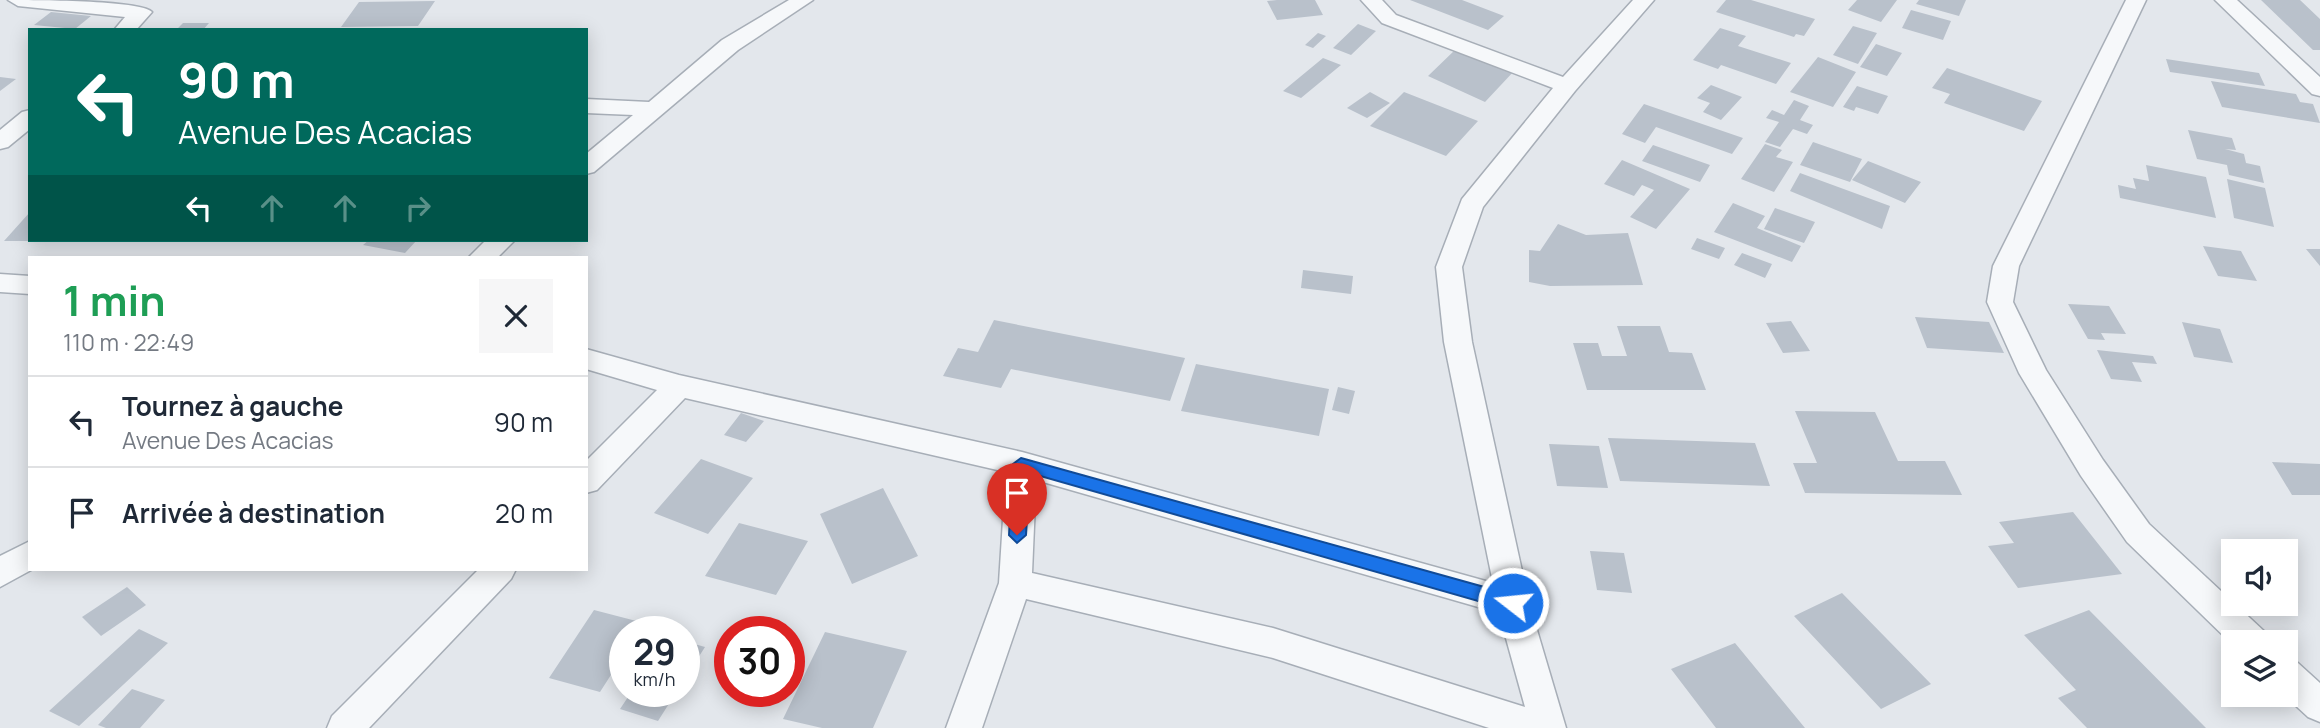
<!DOCTYPE html>
<html lang="fr">
<meta charset="utf-8">
<style>
:root{--surface:#fff;--page:#f6f6f7;--text:#1f2937;--muted:#747a83;--line:#e0e1e3}
body{margin:0;font-family:Manrope,sans-serif;background:var(--page);color:var(--text);height:100vh;display:flex;flex-direction:column;font-size:26px;white-space:nowrap}
*{box-sizing:border-box;margin:0}
p{font-size:23px;color:var(--muted)}
.icon{flex:none;width:38px;height:38px;fill:none;stroke:currentColor;stroke-width:2;stroke-linecap:round;stroke-linejoin:round}
.map{position:relative;flex:1;overflow:hidden}
.drawer{position:absolute;left:28px;top:256px;width:560px;height:315px;display:flex;flex-direction:column;background:var(--surface);border-radius:0px;box-shadow:0 4px 18px #0003}
.drawer>*{flex:none}
.hud{position:absolute;left:28px;top:28px;width:560px;height:214px;border-radius:0px;box-shadow:0 4px 18px #0003;background:#00695c;color:#fff;overflow:hidden}
.buttons{position:absolute;left:2221px;top:539px;display:grid;gap:14px}
.buttons a{display:grid;place-items:center;width:77px;height:77px;border-radius:0px;background:var(--surface);box-shadow:0 4px 18px #0003;font-size:35px}
.speed{position:absolute;left:609px;top:616px;display:flex;gap:14px;font-size:35px;font-weight:700;text-align:center}
.speed>*{display:grid;place-content:center;width:91px;height:91px;border-radius:50%;background:var(--surface);box-shadow:0 4px 18px #0003;line-height:1}
.speed small{font-size:18px;font-weight:400}
.speed .limit{border:10px solid #d22;background:#fff;color:#111}
.pin{position:absolute;display:grid;place-items:center;width:60px;height:60px;color:#fff;margin:-72px -30px;border-radius:50% 50% 50% 0;rotate:-45deg;box-shadow:0 0 7px #0007}
.pin .icon{rotate:45deg}
.me{position:absolute;width:77px;margin:-38px;rotate:286deg;stroke-linejoin:round;filter:drop-shadow(0 0 5px #0008)}
.turn{display:flex;align-items:center;gap:24px;height:147px;padding:0 35px;font-size:32px}
.turn .icon{width:91px;height:91px;stroke-width:2.5}
.turn b{display:block;font-size:49px;line-height:60px}
.lanes{display:flex;align-items:center;height:66px;padding:0 35px;background:#0003;justify-content:center;gap:35px;direction:ltr}
.lanes .off{opacity:.35}
.round{display:grid;place-items:center;flex:none;width:74px;height:74px;border-radius:0px;background:var(--page)}
.summary{display:flex;align-items:center;justify-content:space-between;height:119px;padding:0 35px}
h1{font-size:42px;font-weight:700;line-height:52px;color:#1e9e55}
ul{padding:0;list-style:none}
li{display:flex;align-items:center;gap:21px;height:91px;padding:0 35px;border-top:2px solid var(--line)}
li div{flex:1}
li b{display:block;font-size:26px}
li em{font-style:normal}
.map>svg:first-child{display:block}
.building{fill:#b9c1cb}
.lines{fill:none;stroke-linecap:round;stroke-linejoin:round}
.street-casing{stroke:#a7aeb7;stroke-width:3}
.street{fill:#f6f8fa;fill-rule:evenodd}
.route{fill:#1a73e8;stroke:#114b97;stroke-width:2}
</style>
<div class="map">
<svg width="2320" height="728" viewBox="0 0 2320 728">
<rect width="100%" height="100%" fill="#e3e7ec"/>
<path class="building" d="M 1277,0 L 1315,0 L 1323,15 L 1277,20 L 1267,1 Z
M 1410,0 L 1462,0 L 1504,16 L 1488,30 Z
M 1726,0 L 1751,0 L 1815,19 L 1804,36 L 1796,34 L 1794,37 L 1716,12 Z
M 1857,0 L 1897,0 L 1881,22 L 1848,10 Z
M 1919,0 L 1966,0 L 1959,16 L 1916,4 Z
M 2261,0 L 2300,0 L 2320,19 L 2320,50 L 2313,50 Z
M 435,1 L 418,26 L 341,27 L 359,2 Z
M 1911,10 L 1951,21 L 1943,40 L 1902,28 Z
M 51,12 L 91,16 L 75,29 L 34,25 Z
M 183,23 L 209,23 L 203,30 L 176,30 Z
M 1358,24 L 1376,31 L 1351,55 L 1333,48 Z
M 1853,26 L 1877,33 L 1858,64 L 1833,55 Z
M 1720,28 L 1746,36 L 1738,46 L 1791,63 L 1776,84 L 1721,65 L 1718,69 L 1693,60 Z
M 1318,33 L 1326,36 L 1313,48 L 1305,45 Z
M 1876,44 L 1902,53 L 1887,76 L 1860,67 Z
M 1456,49 L 1515,70 L 1485,102 L 1428,76 Z
M 1818,57 L 1856,72 L 1833,107 L 1790,92 Z
M 1323,58 L 1341,65 L 1301,98 L 1283,91 Z
M 2166,59 L 2259,73 L 2265,86 L 2170,72 Z
M 1947,68 L 2042,101 L 2024,131 L 1944,103 L 1950,94 L 1932,88 Z
M 0,77 L 16,79 L 0,91 Z
M 2211,81 L 2296,94 L 2300,102 L 2313,104 L 2320,123 L 2222,107 Z
M 1711,85 L 1742,97 L 1721,120 L 1703,112 L 1710,103 L 1697,98 Z
M 1857,86 L 1888,96 L 1878,114 L 1856,107 L 1854,111 L 1843,107 Z
M 1370,92 L 1390,103 L 1367,118 L 1347,108 Z
M 1404,92 L 1478,121 L 1446,156 L 1370,126 Z
M 1794,100 L 1809,106 L 1800,120 L 1813,125 L 1807,134 L 1793,129 L 1780,147 L 1765,142 L 1779,122 L 1766,118 L 1772,110 L 1784,115 Z
M 1644,104 L 1743,138 L 1732,154 L 1656,127 L 1645,143 L 1622,134 Z
M 2188,130 L 2232,138 L 2236,150 L 2225,149 L 2244,154 L 2246,163 L 2260,166 L 2264,183 L 2229,175 L 2227,165 L 2197,159 Z
M 1813,142 L 1862,159 L 1850,182 L 1800,165 Z
M 1765,144 L 1782,150 L 1776,157 L 1793,162 L 1774,192 L 1741,179 Z
M 1653,145 L 1710,165 L 1700,182 L 1642,161 Z
M 1622,160 L 1690,189 L 1656,229 L 1630,217 L 1654,190 L 1642,185 L 1634,196 L 1604,184 Z
M 1868,161 L 1921,182 L 1905,203 L 1852,180 Z
M 2146,165 L 2206,177 L 2216,218 L 2120,198 L 2118,185 L 2136,189 L 2133,178 L 2149,181 Z
M 1800,173 L 1890,206 L 1882,229 L 1790,191 Z
M 2227,179 L 2265,188 L 2274,227 L 2234,218 Z
M 1733,203 L 1765,216 L 1757,228 L 1801,246 L 1792,262 L 1714,232 Z
M 1775,208 L 1815,222 L 1804,243 L 1764,229 Z
M 30,212 L 30,241 L 4,241 Z
M 1558,224 L 1586,235 L 1628,233 L 1643,285 L 1550,286 L 1529,282 L 1529,250 L 1540,251 Z
M 1697,238 L 1725,248 L 1719,259 L 1691,249 Z
M 369,240 L 417,240 L 405,253 L 363,245 Z
M 2203,246 L 2241,251 L 2257,281 L 2218,276 Z
M 2306,249 L 2320,249 L 2320,266 Z
M 1742,253 L 1772,264 L 1765,278 L 1734,265 Z
M 1303,270 L 1353,276 L 1351,294 L 1301,288 Z
M 2068,304 L 2109,306 L 2126,334 L 2101,333 L 2105,340 L 2088,339 Z
M 1915,317 L 1989,322 L 2004,353 L 1927,348 Z
M 994,320 L 1185,358 L 1170,401 L 1011,369 L 1001,388 L 943,376 L 958,348 L 978,352 Z
M 1791,321 L 1810,351 L 1783,353 L 1766,323 Z
M 2182,322 L 2220,329 L 2233,363 L 2194,357 Z
M 1617,326 L 1660,326 L 1669,352 L 1692,353 L 1706,390 L 1587,390 L 1573,343 L 1598,343 L 1602,356 L 1627,356 Z
M 2097,350 L 2153,356 L 2157,364 L 2132,362 L 2142,382 L 2111,379 Z
M 1196,364 L 1329,389 L 1319,436 L 1181,411 Z
M 1338,387 L 1355,391 L 1349,414 L 1332,410 Z
M 1795,411 L 1875,412 L 1898,461 L 1945,461 L 1962,495 L 1805,493 L 1793,463 L 1817,463 Z
M 741,413 L 764,421 L 746,442 L 724,435 Z
M 1608,438 L 1755,443 L 1770,486 L 1620,481 Z
M 1549,444 L 1599,446 L 1608,488 L 1557,486 Z
M 701,459 L 753,478 L 708,534 L 654,513 Z
M 2272,462 L 2320,464 L 2320,495 L 2292,495 Z
M 883,488 L 918,556 L 852,584 L 820,514 Z
M 2073,512 L 2122,574 L 2018,588 L 1988,546 L 2014,543 L 1999,522 Z
M 739,523 L 808,541 L 776,595 L 705,576 Z
M 1590,551 L 1624,553 L 1632,593 L 1597,590 Z
M 127,587 L 146,605 L 101,636 L 82,617 Z
M 1842,593 L 1931,684 L 1881,709 L 1794,616 Z
M 594,610 L 644,623 L 638,632 L 625,632 L 625,653 L 600,692 L 549,678 Z
M 2089,610 L 2206,728 L 2087,728 L 2058,698 L 2076,690 L 2024,635 Z
M 139,629 L 168,643 L 79,726 L 49,711 Z
M 825,632 L 907,651 L 873,728 L 822,728 L 783,719 Z
M 684,641 L 705,647 L 684,680 Z
M 1735,643 L 1805,728 L 1716,728 L 1671,669 Z
M 132,689 L 165,700 L 140,728 L 106,728 L 98,725 Z
M 632,691 L 677,691 L 658,721 L 620,709 Z"/>
<g class="lines">
<g class="street-casing">
<path id="street" d="M 8,0 C 30,0 142,0 152,12 L 136,30 L 114,30 L 125,17 L 18,6 Z
M 789,0 L 813,0 L 738,50 L 594,172 L 586,174 L 586,154 L 633,115 L 586,113 L 586,99 L 649,102 L 722,40 Z
M 1361,0 L 1382,0 L 1396,15 L 1563,77 L 1633,0 L 1654,0 L 1575,91 L 1483,207 L 1462,267 L 1472,342 L 1529,603 L 1566,728 L 1489,728 L 1273,658 L 1026,599 L 982,728 L 946,728 L 999,583 L 1006,472 L 685,398 L 597,490 L 586,493 L 586,461 L 657,390 L 586,369 L 586,349 L 679,375 L 1022,452 L 1493,583 L 1444,342 L 1436,267 L 1462,199 L 1553,88 L 1382,23 ZM 1036,480 L 1499,613 L 1525,707 L 1273,628 L 1032,573 Z
M 2126,0 L 2146,0 L 2019,266 L 2013,302 L 2046,370 L 2103,460 L 2149,524 L 2265,632 L 2270,642 L 2233,645 L 2127,542 L 2081,476 L 2019,373 L 1987,302 L 1993,266 Z
M 2215,0 L 2237,0 L 2320,77 L 2320,96 L 2312,94 Z
M 30,110 L 30,129 L 8,147 L 0,149 L 0,130 L 22,112 Z
M 486,240 L 515,240 L 498,257 L 469,257 Z
M 0,274 L 30,276 L 30,294 L 0,292 Z
M 30,541 L 30,569 L 33,569 L 0,587 L 0,556 Z
M 479,569 L 516,569 L 511,579 L 369,728 L 327,728 L 332,716 Z
M 2286,659 L 2298,663 L 2320,683 L 2320,722 L 2308,717 L 2284,695 Z"/>
</g>
<use href="#street" class="street"/>
</g>
<path class="route" d="M 1021,458 L 1513,595 L 1519,598 L 1522,603 L 1519,609 L 1513,611 L 1030,473 L 1026,535 L 1017,543 L 1009,535 L 1013,464 Z"/>
</svg>
<div class="buttons">
<a><svg class="icon" aria-label="sound" viewBox="0 0 24 24"><path d="M4 9h4l5-4v14l-5-4H4zM17 9q2 3 0 6"/></svg></a>
<a><svg class="icon" aria-label="layers" viewBox="0 0 24 24"><path d="M12 4l9 5-9 5-9-5zM3 14l9 5 9-5"/></svg></a>
</div>
<div class="speed"><div>29<small>km/h</small></div><div class="limit">30</div></div>
<div class="pin" style="left:1017px;top:535px;background:#d93025"><svg class="icon" aria-label="arrive" viewBox="0 0 24 24"><path d="M6 21V4h12l-3 4 3 4H6"/></svg></div>
<svg class="me" style="left:1513px;top:603px" viewBox="-20 -20 40 40"><circle r="17" fill="#1a73e8" stroke="#fff" stroke-width="3"/><path d="M0-11L8 9 0 5-8 9z" fill="#fff"/></svg>
<div class="hud">
<div class="turn"><svg class="icon" aria-label="left" viewBox="0 0 24 24"><path d="M17 20v-9H6M10 6l-5 5 5 5"/></svg><div><b>90 m</b>Avenue Des Acacias</div></div>
<div class="lanes"><svg class="icon" aria-label="left" viewBox="0 0 24 24"><path d="M17 20v-9H6M10 6l-5 5 5 5"/></svg><svg class="icon off" aria-label="ahead" viewBox="0 0 24 24"><path d="M12 20V5M6 11l6-6 6 6"/></svg><svg class="icon off" aria-label="ahead" viewBox="0 0 24 24"><path d="M12 20V5M6 11l6-6 6 6"/></svg><svg class="icon off" aria-label="right" viewBox="0 0 24 24"><path d="M7 20v-9h11M14 6l5 5-5 5"/></svg></div>
</div>
<section class="drawer">
<div class="summary"><div><h1>1 min</h1><p>110 m · 22:49</p></div><a class="round"><svg class="icon" aria-label="close" viewBox="0 0 24 24"><path d="M6 6l12 12M18 6L6 18"/></svg></a></div>
<ul>
<li><svg class="icon" aria-label="left" viewBox="0 0 24 24"><path d="M17 20v-9H6M10 6l-5 5 5 5"/></svg><div><b>Tournez à gauche</b><p>Avenue Des Acacias</p></div><em>90 m</em></li>
<li><svg class="icon" aria-label="arrive" viewBox="0 0 24 24"><path d="M6 21V4h12l-3 4 3 4H6"/></svg><div><b>Arrivée à destination</b></div><em>20 m</em></li>
</ul>
</section>
</div>
